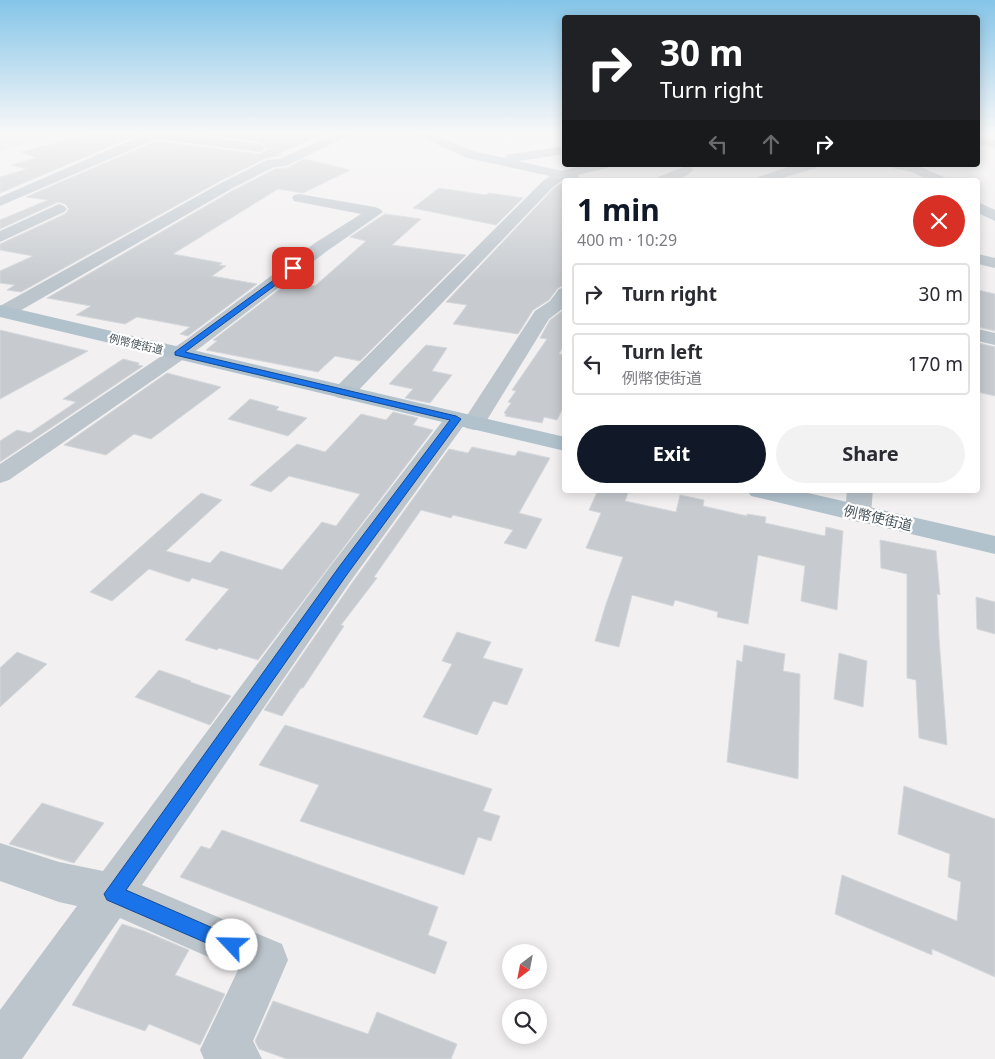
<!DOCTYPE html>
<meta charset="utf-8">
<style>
:root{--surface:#fff;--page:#f2f2f3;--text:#2b2b33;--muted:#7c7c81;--line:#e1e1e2;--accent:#111827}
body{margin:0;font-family:"Noto Sans","Noto Sans JP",sans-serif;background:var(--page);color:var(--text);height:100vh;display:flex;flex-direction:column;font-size:19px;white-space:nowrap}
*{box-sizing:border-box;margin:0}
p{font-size:16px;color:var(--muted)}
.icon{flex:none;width:28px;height:28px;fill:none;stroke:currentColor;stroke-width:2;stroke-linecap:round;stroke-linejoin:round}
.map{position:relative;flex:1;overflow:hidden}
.drawer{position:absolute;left:562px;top:178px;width:418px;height:315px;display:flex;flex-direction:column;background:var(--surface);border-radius:5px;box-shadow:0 2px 12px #0003}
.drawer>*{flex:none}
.banner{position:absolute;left:562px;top:15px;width:418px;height:152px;border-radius:5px;box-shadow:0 2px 12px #0003;background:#202124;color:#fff;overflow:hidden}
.needle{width:32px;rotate:212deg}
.tools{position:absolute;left:502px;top:944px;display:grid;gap:10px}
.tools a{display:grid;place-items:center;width:45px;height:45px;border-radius:50%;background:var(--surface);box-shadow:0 2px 12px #0003;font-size:25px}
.pin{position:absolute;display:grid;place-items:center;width:42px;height:42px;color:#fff;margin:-21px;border-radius:10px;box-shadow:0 2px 8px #0006}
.me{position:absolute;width:55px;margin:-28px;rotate:294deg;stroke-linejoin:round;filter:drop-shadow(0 0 4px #0008)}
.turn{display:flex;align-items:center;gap:18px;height:105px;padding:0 15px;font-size:22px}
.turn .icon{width:65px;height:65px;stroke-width:2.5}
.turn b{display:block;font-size:35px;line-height:42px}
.lanes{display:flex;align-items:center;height:48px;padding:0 15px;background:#0003;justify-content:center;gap:25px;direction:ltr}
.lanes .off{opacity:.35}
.round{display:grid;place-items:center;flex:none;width:52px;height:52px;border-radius:26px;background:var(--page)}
.summary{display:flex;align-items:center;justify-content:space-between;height:85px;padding:0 15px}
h1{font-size:30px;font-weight:700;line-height:38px;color:var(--accent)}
.button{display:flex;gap:10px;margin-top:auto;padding:10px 15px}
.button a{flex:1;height:58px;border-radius:30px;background:var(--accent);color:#fff;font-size:20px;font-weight:700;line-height:58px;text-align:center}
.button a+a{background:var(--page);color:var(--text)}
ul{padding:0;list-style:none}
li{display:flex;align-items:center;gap:15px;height:62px;margin:0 10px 8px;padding:0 5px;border:2px solid var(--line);border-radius:5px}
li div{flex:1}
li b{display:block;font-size:19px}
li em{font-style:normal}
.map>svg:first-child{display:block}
.education{fill:#e3e1e1}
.building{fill:#c7cbcf;stroke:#d4d7db}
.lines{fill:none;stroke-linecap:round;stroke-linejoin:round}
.minor{fill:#bcc5cc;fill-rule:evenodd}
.major{fill:#b1c2cd;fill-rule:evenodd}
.route{fill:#1a73e8;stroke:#114b97}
.labels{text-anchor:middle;stroke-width:4.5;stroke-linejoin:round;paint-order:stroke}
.far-street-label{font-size:11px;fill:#49555c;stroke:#fff}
.street-label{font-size:14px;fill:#49555c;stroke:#fff}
</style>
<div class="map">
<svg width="995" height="1059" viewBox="0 0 995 1059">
<rect width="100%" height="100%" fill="#f2f0f0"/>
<path class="education" d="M 0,134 L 57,134 L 0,151 Z"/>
<path class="building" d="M 89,134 L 139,134 L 0,193 L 0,177 L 27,169 L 11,165 L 36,158 L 21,152 Z
M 200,134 L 322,134 L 278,154 L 283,155 L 266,158 L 220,181 L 21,292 L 7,290 L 15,285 L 0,283 L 0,271 L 33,256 L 0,250 L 0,244 L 65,214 L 69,209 L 65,204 L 58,202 L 0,229 L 0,220 L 48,200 L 26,197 L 156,141 L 260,154 L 268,149 L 260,142 Z
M 304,159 L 350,170 L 303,193 L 278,189 L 173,254 L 222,263 L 219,265 L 226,266 L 212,276 L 257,284 L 188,336 L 180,334 L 190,327 L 137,317 L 125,324 L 76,315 L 91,306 L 47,298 L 232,191 L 275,169 L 287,168 Z
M 565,181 L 565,285 L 558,288 L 549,300 L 533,310 L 518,334 L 453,324 L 467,305 L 446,302 L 554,188 Z
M 439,188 L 486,195 L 489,193 L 523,198 L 496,225 L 413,208 Z
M 385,214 L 421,219 L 392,245 L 466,255 L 360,361 L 335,356 L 318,372 L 206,350 L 217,341 L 213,340 L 289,282 L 315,286 L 366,241 L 350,237 Z
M 978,290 L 995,294 L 995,331 L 978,327 Z
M 565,309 L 565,343 L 559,354 L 565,355 L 565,404 L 557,420 L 544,417 L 542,423 L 505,416 L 506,414 L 504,413 L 511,403 L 508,402 L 516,391 L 512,390 L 547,339 L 540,338 L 550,320 Z
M 0,330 L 88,351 L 0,399 Z
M 978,343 L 995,347 L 995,396 L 978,392 Z
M 426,345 L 447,348 L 432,371 L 452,375 L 430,403 L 405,398 L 413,389 L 389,384 Z
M 123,359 L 139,363 L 138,365 L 143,366 L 0,462 L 0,441 L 17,430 L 30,433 L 76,402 L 63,399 Z
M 167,373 L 221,387 L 151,439 L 134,434 L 106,455 L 64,445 Z
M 250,399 L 279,407 L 276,410 L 307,418 L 288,436 L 228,419 Z
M 393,412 L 418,418 L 413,425 L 433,430 L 258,660 L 219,648 L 217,650 L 185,640 L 229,589 L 192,578 L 189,582 L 149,569 L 112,601 L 90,592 L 201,493 L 222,500 L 166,551 L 210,563 L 221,551 L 282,570 L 322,522 L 336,526 L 360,494 L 289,476 L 271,492 L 250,485 L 297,444 L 325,452 L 361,414 L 386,420 Z
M 472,447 L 515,456 L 518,451 L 550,458 L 519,513 L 542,519 L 526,549 L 504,543 L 513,530 L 453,515 L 451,518 L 421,510 L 374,577 L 377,578 L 341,625 L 344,626 L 303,688 L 301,688 L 282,716 L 264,710 L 352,583 L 449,449 L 468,453 Z
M 598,490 L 629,490 L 625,501 L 676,512 L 680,495 L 704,500 L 703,506 L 747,516 L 747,514 L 766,517 L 765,523 L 825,536 L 826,527 L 843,531 L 837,610 L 801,601 L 805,566 L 758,555 L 748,624 L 717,617 L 718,612 L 675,600 L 673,606 L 632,595 L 619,647 L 595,641 L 606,604 L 623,557 L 586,548 L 601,513 L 589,510 Z
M 880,540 L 936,551 L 940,595 L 937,594 L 939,638 L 947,745 L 919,738 L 916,680 L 907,678 L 907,574 L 881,568 Z
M 976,597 L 995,602 L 995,634 L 977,629 Z
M 457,632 L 491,642 L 483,658 L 523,669 L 507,705 L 493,701 L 477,735 L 423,717 L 452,664 L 442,661 Z
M 744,645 L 785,654 L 783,671 L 800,674 L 798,779 L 727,762 L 737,660 L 742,662 Z
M 17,652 L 47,664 L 0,707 L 0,668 Z
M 839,653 L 867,661 L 863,707 L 834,699 Z
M 159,670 L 191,681 L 190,682 L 231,696 L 210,725 L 135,697 Z
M 285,725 L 492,789 L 483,811 L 500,816 L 491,841 L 478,837 L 464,875 L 300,821 L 319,785 L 259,765 Z
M 904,786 L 995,819 L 995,977 L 932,949 L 932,955 L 835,914 L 842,875 L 957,921 L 961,882 L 948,877 L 950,854 L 898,834 Z
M 42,803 L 104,823 L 74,863 L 9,844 Z
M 222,830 L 438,907 L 428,935 L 447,942 L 435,974 L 180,877 L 201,846 L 210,849 Z
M 122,924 L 144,931 L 189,950 L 175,975 L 225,994 L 200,1045 L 149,1024 L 145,1031 L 72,1005 Z
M 273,1001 L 368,1034 L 377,1012 L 457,1044 L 451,1059 L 287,1059 L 259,1049 L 255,1041 Z"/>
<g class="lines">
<path class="minor" d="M 145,134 L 181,134 L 260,144 L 266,148 L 260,152 L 156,139 L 0,206 L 0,197 Z
M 335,134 L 352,134 L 286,166 L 274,167 L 231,189 L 11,316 L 0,317 L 0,306 L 221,183 L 267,160 L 279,159 Z
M 415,134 L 433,134 L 476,152 L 506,158 L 507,155 L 512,154 L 565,146 L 565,154 L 518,161 L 562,171 L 585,165 L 609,165 L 607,168 L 578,175 L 579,177 L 577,180 L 564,179 L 553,187 L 352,397 L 344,399 L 336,397 L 333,392 L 336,387 L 543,181 L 550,176 L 467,158 Z
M 978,136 L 995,140 L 995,148 L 978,144 Z
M 794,165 L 818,165 L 816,168 L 775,180 L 756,180 L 758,177 Z
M 891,165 L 916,165 L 944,177 L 946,180 L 928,180 L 912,172 L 893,168 Z
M 686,166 L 691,167 L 693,170 C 684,181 669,180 656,180 L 658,177 Z
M 299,194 L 375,207 L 380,209 L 383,212 L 327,251 L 201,347 L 9,480 L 0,483 L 0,464 L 187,339 L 315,243 L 361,214 L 294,201 L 292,198 L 294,195 Z
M 978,202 L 995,210 L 995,221 L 978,213 Z
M 59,204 L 64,206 L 67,209 L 64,212 L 0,242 L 0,231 Z
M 978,254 L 995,258 L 995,268 L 978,264 Z
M 565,287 L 565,307 L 549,319 L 482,428 L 474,430 L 466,428 L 464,425 L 350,582 L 142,885 L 282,944 L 288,960 L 253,1041 L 262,1059 L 204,1059 L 200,1050 L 238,970 L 120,918 L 22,1059 L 0,1059 L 0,1010 L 77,906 L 59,902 L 0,881 L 0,843 L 59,862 L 103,871 L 329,568 L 448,414 L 456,412 L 464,414 L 466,417 L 535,311 L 550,301 L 559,289 Z
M 978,329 L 995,333 L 995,345 L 978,341 Z
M 847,490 L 873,490 L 871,513 L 867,519 L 858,522 L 849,519 L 845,513 Z"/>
<path class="major" d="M 0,305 L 565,437 L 565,451 L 0,317 Z
M 747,490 L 795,490 L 995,536 L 995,554 L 751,496 Z"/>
</g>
<linearGradient id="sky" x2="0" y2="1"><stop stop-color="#85c5e8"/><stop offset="0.47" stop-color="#f9f8f8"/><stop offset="1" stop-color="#f9f8f8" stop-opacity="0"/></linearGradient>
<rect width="995" height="283" fill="url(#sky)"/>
<path class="route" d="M 293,266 L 297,268 L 296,270 L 185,352 L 456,416 L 461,419 L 348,573 L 126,890 L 238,939 L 241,945 L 238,952 L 232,954 L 107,900 L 104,894 L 339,567 L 450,420 L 175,355 L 175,352 Z"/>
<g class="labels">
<g class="far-street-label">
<text transform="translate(136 344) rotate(13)" y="4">例幣使街道</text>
</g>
<g class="street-label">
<text transform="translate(878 518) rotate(13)" y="5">例幣使街道</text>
</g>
</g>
</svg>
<div class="tools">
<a><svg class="needle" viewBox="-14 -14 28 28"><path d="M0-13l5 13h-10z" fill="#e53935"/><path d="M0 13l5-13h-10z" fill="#7c7c81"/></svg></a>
<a><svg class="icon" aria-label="search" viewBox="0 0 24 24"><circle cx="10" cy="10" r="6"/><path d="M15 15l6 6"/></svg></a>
</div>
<div class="pin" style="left:293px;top:268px;background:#d93025"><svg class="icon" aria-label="arrive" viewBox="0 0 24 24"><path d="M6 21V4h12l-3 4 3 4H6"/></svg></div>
<svg class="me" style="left:232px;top:945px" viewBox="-20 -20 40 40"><circle r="19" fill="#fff"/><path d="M0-13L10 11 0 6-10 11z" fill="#1a73e8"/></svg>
<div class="banner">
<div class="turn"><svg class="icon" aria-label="right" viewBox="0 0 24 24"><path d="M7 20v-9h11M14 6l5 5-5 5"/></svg><div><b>30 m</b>Turn right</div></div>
<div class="lanes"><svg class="icon off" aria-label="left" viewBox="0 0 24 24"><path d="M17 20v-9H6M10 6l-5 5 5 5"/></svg><svg class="icon off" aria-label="ahead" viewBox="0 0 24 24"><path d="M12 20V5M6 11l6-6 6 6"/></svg><svg class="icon" aria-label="right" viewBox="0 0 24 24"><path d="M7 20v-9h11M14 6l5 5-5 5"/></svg></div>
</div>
<section class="drawer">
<div class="summary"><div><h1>1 min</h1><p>400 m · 10:29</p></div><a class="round" style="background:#d93025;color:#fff"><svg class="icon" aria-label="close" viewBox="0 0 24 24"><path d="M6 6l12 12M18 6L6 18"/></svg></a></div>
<ul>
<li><svg class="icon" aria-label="right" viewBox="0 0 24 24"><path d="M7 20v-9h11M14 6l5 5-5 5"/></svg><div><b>Turn right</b></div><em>30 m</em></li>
<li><svg class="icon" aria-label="left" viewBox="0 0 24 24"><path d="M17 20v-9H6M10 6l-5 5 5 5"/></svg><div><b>Turn left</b><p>例幣使街道</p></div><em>170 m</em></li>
</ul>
<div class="button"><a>Exit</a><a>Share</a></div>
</section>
</div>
